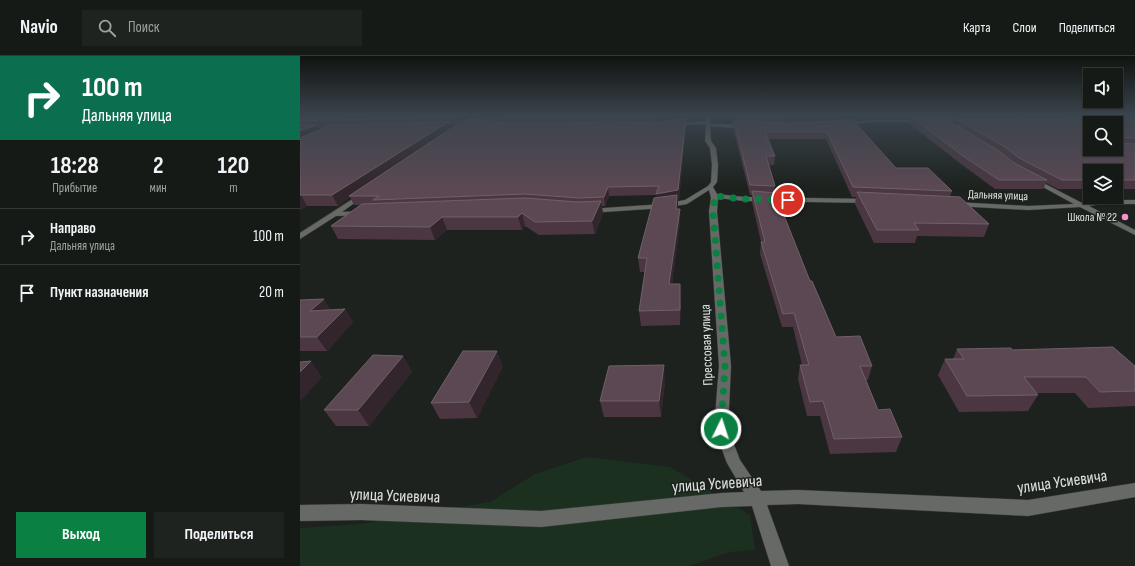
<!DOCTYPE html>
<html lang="ru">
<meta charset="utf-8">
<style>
:root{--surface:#161a16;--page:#1f231f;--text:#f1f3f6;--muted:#9ea1a1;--line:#353835;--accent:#0b8043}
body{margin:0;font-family:"Sofia Sans Condensed",sans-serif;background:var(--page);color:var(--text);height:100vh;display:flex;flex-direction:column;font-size:15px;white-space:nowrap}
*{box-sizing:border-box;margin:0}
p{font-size:13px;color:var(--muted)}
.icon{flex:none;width:22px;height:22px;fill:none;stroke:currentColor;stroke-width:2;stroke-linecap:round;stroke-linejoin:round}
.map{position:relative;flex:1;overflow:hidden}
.details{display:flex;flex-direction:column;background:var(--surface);width:300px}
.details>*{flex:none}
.top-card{background:#0b6e4f;color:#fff;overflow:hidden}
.tools{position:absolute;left:783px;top:12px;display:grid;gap:8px}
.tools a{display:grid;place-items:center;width:40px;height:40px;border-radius:0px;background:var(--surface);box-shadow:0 1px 3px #0004,0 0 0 1px var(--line);font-size:20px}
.pin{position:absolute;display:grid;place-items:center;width:34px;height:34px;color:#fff;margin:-17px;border:2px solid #fff;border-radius:50%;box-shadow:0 1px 4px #0007}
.me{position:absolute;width:44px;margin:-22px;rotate:4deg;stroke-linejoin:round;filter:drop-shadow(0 0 3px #0008)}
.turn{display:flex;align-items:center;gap:14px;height:84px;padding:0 16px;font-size:18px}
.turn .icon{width:52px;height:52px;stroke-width:2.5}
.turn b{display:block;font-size:28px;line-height:34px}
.eta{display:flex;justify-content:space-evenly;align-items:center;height:68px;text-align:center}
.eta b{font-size:24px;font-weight:700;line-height:28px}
.cta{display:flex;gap:8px;margin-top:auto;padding:8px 16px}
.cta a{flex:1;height:46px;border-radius:0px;background:var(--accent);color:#fff;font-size:16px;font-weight:700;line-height:46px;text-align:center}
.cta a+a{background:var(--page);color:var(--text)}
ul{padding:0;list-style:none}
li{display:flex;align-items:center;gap:12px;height:56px;padding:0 16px;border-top:1px solid var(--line)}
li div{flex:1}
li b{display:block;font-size:15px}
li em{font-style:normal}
header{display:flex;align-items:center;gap:24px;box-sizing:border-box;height:56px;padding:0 20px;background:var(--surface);border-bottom:1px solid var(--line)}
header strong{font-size:19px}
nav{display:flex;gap:22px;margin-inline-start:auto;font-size:14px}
.search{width:280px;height:36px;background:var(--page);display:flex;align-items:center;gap:10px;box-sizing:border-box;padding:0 14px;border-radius:0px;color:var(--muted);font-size:15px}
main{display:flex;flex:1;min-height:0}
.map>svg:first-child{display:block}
.green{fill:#1c3020}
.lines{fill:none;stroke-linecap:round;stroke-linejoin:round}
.minor-casing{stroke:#383d39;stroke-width:1}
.minor{fill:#676967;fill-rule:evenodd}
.wall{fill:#4b3642;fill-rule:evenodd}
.shaded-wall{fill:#32262c}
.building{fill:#5b4853;stroke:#6f6069;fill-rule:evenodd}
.route{stroke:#0b8043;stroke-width:7;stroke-dasharray:0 12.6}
.poi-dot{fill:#f890cb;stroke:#1d221e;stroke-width:1.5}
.labels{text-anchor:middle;stroke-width:3;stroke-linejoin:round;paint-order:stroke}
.far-street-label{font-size:12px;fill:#dee1df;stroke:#1d221e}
.far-poi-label{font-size:12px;fill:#dee1df;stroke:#1d221e;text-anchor:end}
.street-label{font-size:14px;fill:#dee1df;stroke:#1d221e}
.near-street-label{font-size:17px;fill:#dee1df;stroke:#1d221e}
</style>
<header>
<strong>Navio</strong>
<div class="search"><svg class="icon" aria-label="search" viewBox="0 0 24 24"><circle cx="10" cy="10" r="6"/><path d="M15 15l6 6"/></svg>Поиск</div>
<nav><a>Карта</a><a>Слои</a><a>Поделиться</a></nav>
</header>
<main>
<section class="details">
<div class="top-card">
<div class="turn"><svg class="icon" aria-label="right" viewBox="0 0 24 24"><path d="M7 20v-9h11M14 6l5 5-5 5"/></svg><div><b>100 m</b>Дальняя улица</div></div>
</div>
<div class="eta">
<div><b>18:28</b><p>Прибытие</p></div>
<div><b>2</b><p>мин</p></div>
<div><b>120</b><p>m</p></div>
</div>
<ul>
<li><svg class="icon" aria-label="right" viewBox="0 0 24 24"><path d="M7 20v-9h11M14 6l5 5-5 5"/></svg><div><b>Направо</b><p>Дальняя улица</p></div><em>100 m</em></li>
<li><svg class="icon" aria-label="arrive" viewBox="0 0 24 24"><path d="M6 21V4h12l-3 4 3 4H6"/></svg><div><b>Пункт назначения</b></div><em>20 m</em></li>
</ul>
<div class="cta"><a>Выход</a><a>Поделиться</a></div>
</section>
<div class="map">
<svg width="835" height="510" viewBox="0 0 835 510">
<rect width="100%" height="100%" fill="#1d221e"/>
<path class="green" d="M 287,401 L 370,411 L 450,459 L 455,494 L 429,496 L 389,510 L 0,510 L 0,472 L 61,468 L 190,446 L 235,418 Z"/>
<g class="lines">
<g class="minor-casing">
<path id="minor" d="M 406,59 L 410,59 L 410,68 C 417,68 446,68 449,70 L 432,72 L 410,70 L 411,85 L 416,92 L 418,109 L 417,126 L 413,131 L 417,138 L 444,141 L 569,143 L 572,145 L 569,147 L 444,145 L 418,142 L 417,155 L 431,310 L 428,373 L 440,404 L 461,435 L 498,434 L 728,444 L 835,427 L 835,441 L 728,460 L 498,448 L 467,449 L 489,510 L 471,510 L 452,450 L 422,451 L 241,471 L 61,464 L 0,465 L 0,449 L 61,448 L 241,455 L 422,437 L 444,436 L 427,407 L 414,373 L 419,310 L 409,155 L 411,142 L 409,134 L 387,148 L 364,152 L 289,157 L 285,155 L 289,153 L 364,148 L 385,144 L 408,130 L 411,126 L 412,109 L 410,92 L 405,85 L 406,68 L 374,69 L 372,68 L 406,65 Z
M 569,64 L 624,64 L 626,65 L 624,66 L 569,66 L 543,70 L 541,69 Z
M 732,121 L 782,147 L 802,144 L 835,144 L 835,148 L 802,148 L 789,150 L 835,174 L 835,179 L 780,151 L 728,154 L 655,150 L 652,148 L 655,146 L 728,150 L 774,148 L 730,124 L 730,122 Z
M 62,137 L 64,138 L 64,140 L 42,156 L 62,155 L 65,155 L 65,159 L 36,160 L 0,183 L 0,177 Z"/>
</g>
<use href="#minor" class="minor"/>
</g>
<path class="wall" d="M 0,59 L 179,59 L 174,62 L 182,64 L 181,59 L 387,59 L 387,64 L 386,64 L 386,69 L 379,144 L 378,144 L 378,153 L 380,166 L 372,228 L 381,242 L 380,269 L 341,270 L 339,255 L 345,216 L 340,216 L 338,202 L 357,142 L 357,139 L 309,140 L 305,150 L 301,150 L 303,157 L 295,178 L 239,179 L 225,170 L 222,174 L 147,174 L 135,184 L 38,183 L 31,170 L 60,149 L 54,149 L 50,141 L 38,150 L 7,150 L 0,154 ZM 149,69 L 157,69 L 151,73 ZM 18,72 L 24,72 L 19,74 Z
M 430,59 L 548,59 L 547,64 L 596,112 L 652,135 L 650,140 L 689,168 L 684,181 L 617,180 L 615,187 L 574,187 L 555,148 L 556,141 L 552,141 L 526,83 L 468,83 L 475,100 L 474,109 L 469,109 L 475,130 L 474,137 L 483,157 L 510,225 L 536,281 L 572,310 L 568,324 L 566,324 L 578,354 L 602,381 L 596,396 L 530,398 L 520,360 L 507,360 L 498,323 L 500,309 L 502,309 L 493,271 L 482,271 L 460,198 L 461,186 L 452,146 L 452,139 L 450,139 L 433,72 L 434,67 L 432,67 Z
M 590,59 L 637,59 L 637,61 L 643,61 L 641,59 L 835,59 L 835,133 L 816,133 L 816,115 L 790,115 L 790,133 L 758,133 L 746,127 L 743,133 L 695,133 L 661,108 L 610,68 L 611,62 L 594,62 ZM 650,66 L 657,66 L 656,69 Z
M 0,244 L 31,254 L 45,253 L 53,266 L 27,295 L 0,295 Z
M 657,293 L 712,294 L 835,310 L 835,350 L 788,352 L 775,337 L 736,337 L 738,339 L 728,355 L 659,356 L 638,319 L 645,303 L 653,303 Z
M 103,300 L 112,316 L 69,370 L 36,370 L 24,354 Z
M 203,310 L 177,362 L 140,363 L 131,347 Z
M 365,325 L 361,361 L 304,361 L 300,345 Z"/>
<path class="shaded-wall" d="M 160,59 L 179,59 L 160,69 L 157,61 Z
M 370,59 L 387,59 L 387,64 L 386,64 L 386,69 L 379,144 L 378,144 L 378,151 L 377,166 L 357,147 L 356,138 L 378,134 L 359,69 L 358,62 Z
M 548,59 L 547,66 L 484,70 L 485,62 Z
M 148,66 L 151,74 L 49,140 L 50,141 L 38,150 L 32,139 Z
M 17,69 L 21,78 L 0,85 L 0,75 Z
M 308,131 L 309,140 L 305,150 L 304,141 Z
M 0,139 L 1,139 L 7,150 L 0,154 Z
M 301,145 L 303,157 L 295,178 L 292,165 Z
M 380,153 L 380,166 L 370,242 L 369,228 Z
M 222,157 L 225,170 L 222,174 L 218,161 Z
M 142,161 L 147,174 L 135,184 L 130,171 Z
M 380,228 L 381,242 L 380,269 Z
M 24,243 L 32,256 L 10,255 Z
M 45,253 L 53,266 L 27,295 L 17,281 Z
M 197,295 L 203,310 L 177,362 L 169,346 Z
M 103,300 L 112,316 L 69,370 L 58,354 Z
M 11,305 L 22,321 L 0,346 L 0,316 Z
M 364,309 L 365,325 L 361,361 L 359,345 Z"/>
<path class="building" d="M 0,59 L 160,59 L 157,61 L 0,65 Z
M 195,59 L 370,59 L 358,62 L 309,60 L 223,62 Z
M 432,59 L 545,59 L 485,62 L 432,60 Z
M 716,59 L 835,59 L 835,60 L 819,60 L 818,63 L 820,64 L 835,64 L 835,82 L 820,81 L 817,85 L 818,87 L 835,88 L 835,124 L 816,124 L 816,115 L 790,115 L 790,124 L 762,124 L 719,102 L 705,91 L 658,64 L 793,64 L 795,63 L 793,60 ZM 790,67 L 816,67 L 816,93 L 790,93 Z
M 612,61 L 642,61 L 699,95 L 714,107 L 747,124 L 699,124 L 663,100 Z
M 173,62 L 191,66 L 223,68 L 309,66 L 358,67 L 386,62 L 378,134 L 356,138 L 359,130 L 308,131 L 304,141 L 279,142 L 225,138 L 73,144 L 79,140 L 49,140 L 161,66 Z
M 552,63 L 596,112 L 628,112 L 652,135 L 553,131 L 527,76 L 465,76 L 475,100 L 466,100 L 475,130 L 450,129 L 434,65 L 485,67 L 537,65 Z
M 148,66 L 32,139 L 0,139 L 0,82 L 27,71 L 28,69 Z
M 0,69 L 17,69 L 0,75 Z
M 452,135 L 477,137 L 483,157 L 510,225 L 512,225 L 536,281 L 560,280 L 572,310 L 560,310 L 578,354 L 590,353 L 602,381 L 534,383 L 523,345 L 510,346 L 500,309 L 509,309 L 494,257 L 483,258 L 461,186 L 465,186 Z
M 557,136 L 660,141 L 689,168 L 614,167 L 619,174 L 577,174 Z
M 377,139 L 376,153 L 380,153 L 369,228 L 380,228 L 380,254 L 339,255 L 347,202 L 338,202 L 354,142 Z
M 225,142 L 278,146 L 301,145 L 292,165 L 235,166 L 222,157 L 218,161 L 142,161 L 130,171 L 31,170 L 62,148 Z
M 24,243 L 10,255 L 45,253 L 17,281 L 0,281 L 0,244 Z
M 813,291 L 835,310 L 835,335 L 800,336 L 786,321 L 724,321 L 738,339 L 667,340 L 645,303 L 664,303 L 657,293 L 711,292 L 712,294 Z
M 163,295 L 197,295 L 169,346 L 131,347 Z
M 73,299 L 103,300 L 58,354 L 24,354 Z
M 11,305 L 0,316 L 0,306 Z
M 364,309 L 359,345 L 300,345 L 309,310 Z"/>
<linearGradient id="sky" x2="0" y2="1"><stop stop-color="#101310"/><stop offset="0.45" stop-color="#3a444c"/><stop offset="1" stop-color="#3a444c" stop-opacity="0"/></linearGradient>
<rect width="835" height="131" fill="url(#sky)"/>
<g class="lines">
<path class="route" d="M 421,373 L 425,310 L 413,155 L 415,140 L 444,143 L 488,144"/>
</g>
<circle class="poi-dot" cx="825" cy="161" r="4"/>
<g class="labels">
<g class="far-street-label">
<text transform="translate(698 139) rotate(2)" y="4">Дальняя улица</text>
</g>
<g class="far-poi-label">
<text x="817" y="165">Школа № 22</text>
</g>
<g class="street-label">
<text transform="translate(406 289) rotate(-92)" y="5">Прессовая улица</text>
</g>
<g class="near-street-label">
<text transform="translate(762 425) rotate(-8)" y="6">улица Усиевича</text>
<text transform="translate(417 427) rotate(-4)" y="6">улица Усиевича</text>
<text transform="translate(95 439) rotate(2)" y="6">улица Усиевича</text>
</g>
</g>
</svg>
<div class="tools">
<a><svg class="icon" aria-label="sound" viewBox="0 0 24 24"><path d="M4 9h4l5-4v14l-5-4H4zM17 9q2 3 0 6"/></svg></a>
<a><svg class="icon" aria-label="search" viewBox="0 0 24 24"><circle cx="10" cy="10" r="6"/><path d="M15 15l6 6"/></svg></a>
<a><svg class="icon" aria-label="layers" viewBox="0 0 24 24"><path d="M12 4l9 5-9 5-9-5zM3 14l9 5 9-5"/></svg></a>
</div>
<div class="pin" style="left:488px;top:144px;background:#d93025"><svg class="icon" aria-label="arrive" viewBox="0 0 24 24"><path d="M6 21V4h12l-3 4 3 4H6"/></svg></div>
<svg class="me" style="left:421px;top:373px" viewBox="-20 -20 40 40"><circle r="17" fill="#0b8043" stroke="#fff" stroke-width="3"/><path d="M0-11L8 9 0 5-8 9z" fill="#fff"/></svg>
</div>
</main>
